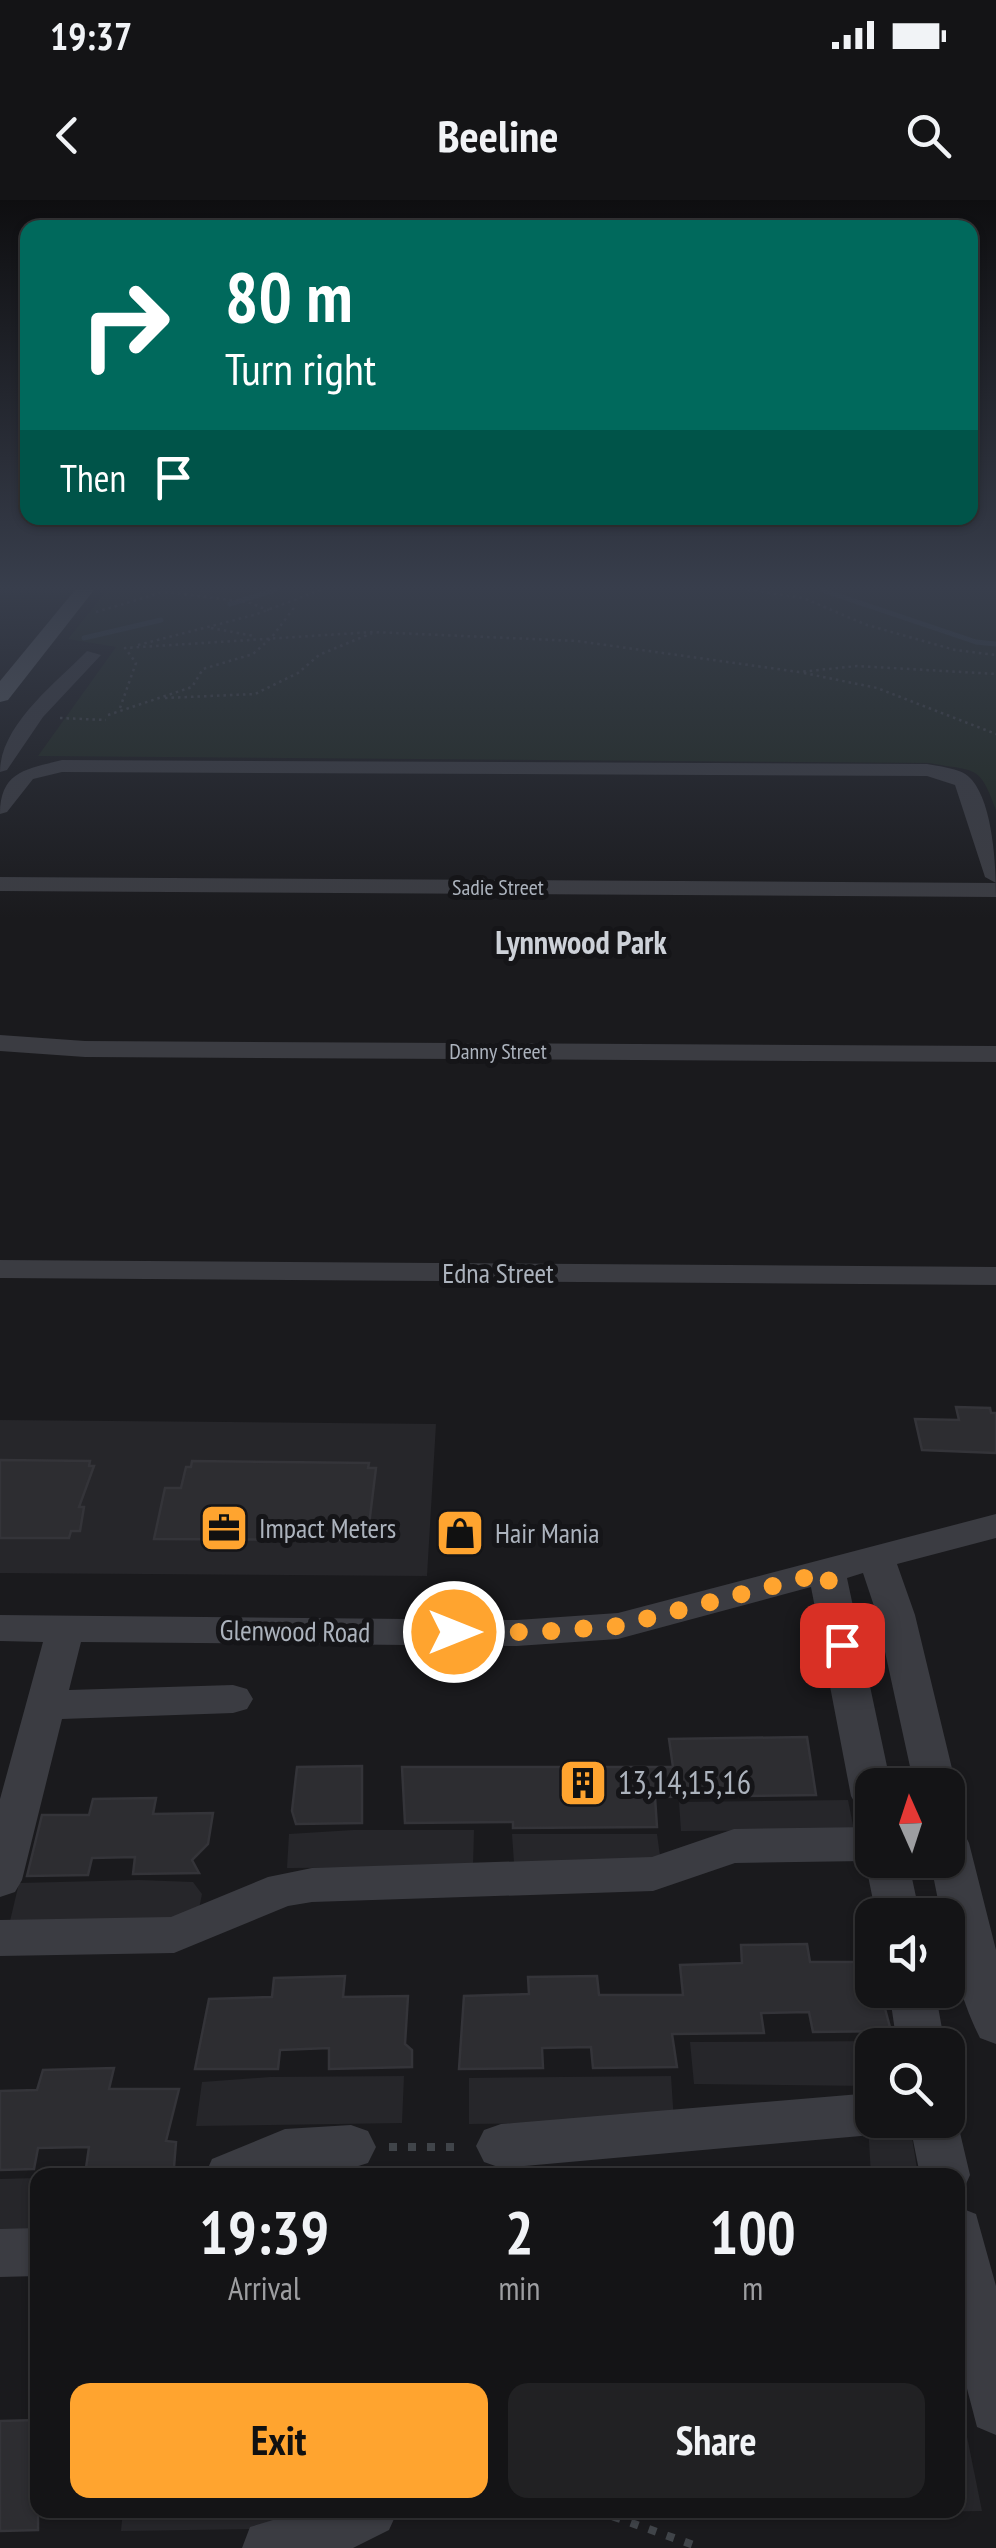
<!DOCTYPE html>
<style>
:root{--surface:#141416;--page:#212123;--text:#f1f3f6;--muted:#9d9ea1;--line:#333335;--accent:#ffa42f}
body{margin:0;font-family:"PT Sans Narrow",sans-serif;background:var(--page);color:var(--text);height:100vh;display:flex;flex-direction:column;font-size:38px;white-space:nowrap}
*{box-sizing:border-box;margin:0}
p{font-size:32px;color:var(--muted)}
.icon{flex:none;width:55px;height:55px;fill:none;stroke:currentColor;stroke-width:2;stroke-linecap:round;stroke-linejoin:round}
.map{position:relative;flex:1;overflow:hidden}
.side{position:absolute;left:30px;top:1968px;width:935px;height:350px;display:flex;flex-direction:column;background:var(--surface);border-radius:20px;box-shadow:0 2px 8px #0004,0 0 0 2px var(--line)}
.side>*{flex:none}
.top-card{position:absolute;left:20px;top:20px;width:958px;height:305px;border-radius:20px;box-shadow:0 2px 8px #0004,0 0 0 2px var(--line);background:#00695c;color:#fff;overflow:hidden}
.needle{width:65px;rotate:357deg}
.controls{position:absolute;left:855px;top:1568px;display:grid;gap:20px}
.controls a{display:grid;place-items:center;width:110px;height:110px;border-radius:20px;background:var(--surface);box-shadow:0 2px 8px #0004,0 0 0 2px var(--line);font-size:50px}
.pin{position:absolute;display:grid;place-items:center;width:85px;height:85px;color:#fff;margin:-42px;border-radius:20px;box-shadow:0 5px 15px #0006}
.me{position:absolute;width:110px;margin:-55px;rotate:90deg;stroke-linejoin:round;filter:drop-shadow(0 0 8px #0008)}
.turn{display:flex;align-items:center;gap:35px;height:210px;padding:0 40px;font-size:45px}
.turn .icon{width:130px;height:130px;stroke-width:2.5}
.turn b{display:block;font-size:70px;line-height:85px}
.then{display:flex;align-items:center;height:95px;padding:0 40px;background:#0003;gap:20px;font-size:38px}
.eta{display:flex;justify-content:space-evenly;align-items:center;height:170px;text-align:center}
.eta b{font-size:60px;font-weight:700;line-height:70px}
.primary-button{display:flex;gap:20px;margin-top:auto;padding:20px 40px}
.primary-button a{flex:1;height:115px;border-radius:20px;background:var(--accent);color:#111;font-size:40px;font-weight:700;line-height:115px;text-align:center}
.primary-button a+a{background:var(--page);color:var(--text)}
.status{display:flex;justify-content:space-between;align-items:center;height:70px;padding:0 50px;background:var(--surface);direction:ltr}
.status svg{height:28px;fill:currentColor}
header{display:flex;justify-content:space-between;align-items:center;height:130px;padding:0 40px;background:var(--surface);font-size:45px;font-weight:700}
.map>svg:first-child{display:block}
.built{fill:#26262a}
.green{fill:#1f2820}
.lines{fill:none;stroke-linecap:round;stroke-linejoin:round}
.stream{stroke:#2e3b42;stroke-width:5}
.building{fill:#2d2d31;stroke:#343439;stroke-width:2.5}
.path-far1{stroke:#404449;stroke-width:2.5;stroke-dasharray:2.5 4;stroke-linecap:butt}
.path{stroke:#404449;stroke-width:8;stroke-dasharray:8 11;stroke-linecap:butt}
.minor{fill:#3b3c42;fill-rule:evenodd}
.major{fill:#565a61;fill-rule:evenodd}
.route{stroke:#ffa42f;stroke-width:18;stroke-dasharray:0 32.4}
.labels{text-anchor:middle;stroke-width:10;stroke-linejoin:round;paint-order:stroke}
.far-street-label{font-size:22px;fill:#acb3bd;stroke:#151518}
.street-label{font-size:28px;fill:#acb3bd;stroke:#151518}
.poi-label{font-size:28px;fill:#acb3bd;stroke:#151518;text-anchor:start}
.far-district-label{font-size:32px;font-weight:bold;fill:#cdd1d8;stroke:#151518}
.near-poi-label{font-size:32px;fill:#acb3bd;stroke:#151518;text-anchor:start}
</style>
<div class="status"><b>19:37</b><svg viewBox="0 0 49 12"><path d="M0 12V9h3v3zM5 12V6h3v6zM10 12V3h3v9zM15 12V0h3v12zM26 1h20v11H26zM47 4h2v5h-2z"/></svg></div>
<header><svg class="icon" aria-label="back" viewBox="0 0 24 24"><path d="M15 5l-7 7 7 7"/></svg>Beeline<svg class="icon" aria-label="search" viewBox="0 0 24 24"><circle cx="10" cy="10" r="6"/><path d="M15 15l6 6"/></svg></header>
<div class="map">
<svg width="996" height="2348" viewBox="0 0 996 2348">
<rect width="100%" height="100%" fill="#1a1a1d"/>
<path class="built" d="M 0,1220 L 436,1224 L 427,1376 L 0,1373 Z
M 848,1600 L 854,1630 L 681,1631 L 679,1602 Z
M 353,1630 L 474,1630 L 473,1667 L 287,1668 L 289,1634 Z
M 512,1634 L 657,1634 L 661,1663 L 514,1663 Z
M 139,1680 L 193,1682 L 202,1694 L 197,1719 L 10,1721 L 19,1683 Z
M 888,1841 L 889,1845 L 872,1845 L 872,1886 L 694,1884 L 690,1842 Z
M 404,1876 L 402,1923 L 196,1926 L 202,1882 L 270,1877 Z
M 671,1876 L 674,1922 L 469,1924 L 469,1878 Z
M 868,1925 L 910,1925 L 918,1975 L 871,1975 Z
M 37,1978 L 37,2029 L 0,2030 L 0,1979 Z
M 958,2192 L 982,2311 L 925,2312 L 958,2310 Z
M 123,2310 L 313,2310 L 312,2328 L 121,2331 Z"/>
<path class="green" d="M 107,390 L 996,390 L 996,610 C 979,563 976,572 929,563 L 38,556 L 116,447 L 68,439 Z"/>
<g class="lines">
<path class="stream" d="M 822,390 L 976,442 L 996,444
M 230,404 L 275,390
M 84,438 L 161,420"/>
</g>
<path class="building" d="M 956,1207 L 990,1208 L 991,1213 L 996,1213 L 996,1253 L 922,1250 L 915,1219 L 959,1220 Z
M 0,1260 L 90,1261 L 89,1266 L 94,1266 L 79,1307 L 84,1307 L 80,1331 L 71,1331 L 69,1338 L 0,1338 Z
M 192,1261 L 369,1263 L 368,1268 L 376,1268 L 368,1333 L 362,1333 L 361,1340 L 154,1339 L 165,1288 L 181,1288 L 186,1267 L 191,1267 Z
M 807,1537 L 816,1595 L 655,1597 L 657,1627 L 513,1628 L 513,1622 L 405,1623 L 402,1567 L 673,1567 L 669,1539 Z
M 362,1566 L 362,1623 L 296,1624 L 292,1611 L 297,1567 Z
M 156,1598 L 153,1614 L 213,1613 L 208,1644 L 192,1660 L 199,1673 L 133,1674 L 135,1657 L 92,1658 L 88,1675 L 27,1676 L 42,1615 L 89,1615 L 93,1599 Z
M 807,1744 L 810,1762 L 872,1762 L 872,1790 L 880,1790 L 891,1831 L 813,1832 L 809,1812 L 761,1813 L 764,1833 L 672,1834 L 677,1867 L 593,1868 L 591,1847 L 542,1848 L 543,1868 L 459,1869 L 464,1796 L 529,1794 L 528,1777 L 597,1776 L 599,1795 L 683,1795 L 680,1765 L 742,1763 L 741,1745 Z
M 345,1776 L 343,1797 L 408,1796 L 405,1844 L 412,1850 L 412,1867 L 329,1869 L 329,1848 L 280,1850 L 278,1869 L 195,1869 L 209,1799 L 272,1797 L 274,1778 Z
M 114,1868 L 109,1889 L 179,1889 L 166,1941 L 176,1942 L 174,1967 L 86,1968 L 89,1947 L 38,1948 L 34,1969 L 0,1970 L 0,1891 L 37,1890 L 43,1870 Z
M 38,2220 L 38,2330 L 0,2331 L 0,2221 Z"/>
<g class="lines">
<path class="path-far1" d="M 748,390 L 803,398 L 867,425 L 955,450 L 996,455
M 165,392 L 247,402 L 271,411
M 96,412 L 164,392
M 211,428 L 254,436
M 138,445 L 254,415 L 321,390
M 804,473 L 877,488 L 996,534
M 165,498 L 255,494 L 298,473 L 319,455 L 372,433
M 120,508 L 136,463 L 125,448 L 373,432 L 577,441 L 799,472 L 857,466 L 996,474
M 108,515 L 192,487 L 203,469 L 253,454 L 272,437 L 296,405
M 60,518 L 106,520"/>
<path class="path" d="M 389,1947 L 463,1947
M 595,2310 L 702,2348"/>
<path class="minor" d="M 87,451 L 101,455 L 43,517 L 7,570 L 0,572 C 0,525 56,483 87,451 Z
M 62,560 L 927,564 C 941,567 963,568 972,580 C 993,605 996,665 996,697 L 0,691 L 0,677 L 996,683 L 985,677 L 955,585 L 927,576 L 62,572 L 33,579 L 7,612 L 0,614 C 0,571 27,569 62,560 Z
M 0,835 L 85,841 L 996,846 L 996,862 L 85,857 L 0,851 Z
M 0,1060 L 996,1067 L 996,1085 L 0,1078 Z
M 996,1314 L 996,1338 L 897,1364 L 915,1415 L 956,1585 L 950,1596 L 948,1585 L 914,1585 L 877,1415 L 863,1373 L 847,1378 L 891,1585 L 872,1585 L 872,1612 L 857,1607 L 851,1596 L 811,1387 L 618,1439 L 517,1446 L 81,1442 L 69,1490 L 233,1485 L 247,1489 L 253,1499 L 247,1509 L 233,1513 L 62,1519 L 22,1680 L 15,1692 L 0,1697 L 0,1599 L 43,1442 L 0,1441 L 0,1415 L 517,1420 L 618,1413 Z
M 948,1626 L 963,1631 L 969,1643 L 996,1750 L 996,1844 L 980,1838 C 962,1802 948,1755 948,1715 L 941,1715 L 930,1660 L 948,1660 Z
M 872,1627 L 872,1660 L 908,1660 L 920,1715 L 876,1715 L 865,1661 L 735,1663 L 653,1691 L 312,1702 L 288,1706 L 174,1753 L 0,1756 L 0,1720 L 171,1717 L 268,1677 L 312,1668 L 652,1657 L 734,1629 Z
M 889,1790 L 935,1790 L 945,1845 L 897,1845 Z
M 872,1893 L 872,1920 L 893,1920 L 889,1929 L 872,1935 L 501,1968 L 484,1962 L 476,1946 L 484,1930 L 501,1924 Z
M 948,1904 L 957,1920 L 970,1975 L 963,1991 L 958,1993 L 958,1975 L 920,1975 L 909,1920 L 948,1920 Z
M 351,1925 L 368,1931 L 376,1947 L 368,1963 C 322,1980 255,1975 205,1975 L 212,1959 L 285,1929 Z
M 958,2007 L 976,2014 L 996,2086 L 996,2235 L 977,2227 L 958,2154 Z
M 38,2028 L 38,2076 L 0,2077 L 0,2029 Z
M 306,2310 L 398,2310 L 389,2330 L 353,2348 L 242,2348 L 250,2327 Z"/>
<path class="major" d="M 75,390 L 94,390 L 8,500 L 0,502 L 0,481 Z"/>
</g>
<linearGradient id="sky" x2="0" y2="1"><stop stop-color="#0e0e10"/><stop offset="0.54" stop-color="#383e4c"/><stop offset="1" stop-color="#383e4c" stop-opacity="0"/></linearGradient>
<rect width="996" height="718" fill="url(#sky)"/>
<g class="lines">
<path class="route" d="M 454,1432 L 539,1432 L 618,1426 L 827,1372 L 842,1445"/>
</g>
<defs>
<g id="office-square" transform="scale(2.5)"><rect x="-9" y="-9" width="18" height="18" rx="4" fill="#ffa42f" stroke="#151518"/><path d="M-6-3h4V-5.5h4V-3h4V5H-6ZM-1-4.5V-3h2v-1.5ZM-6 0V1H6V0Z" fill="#111"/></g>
<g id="shop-square" transform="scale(2.5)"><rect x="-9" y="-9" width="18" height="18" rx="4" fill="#ffa42f" stroke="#151518"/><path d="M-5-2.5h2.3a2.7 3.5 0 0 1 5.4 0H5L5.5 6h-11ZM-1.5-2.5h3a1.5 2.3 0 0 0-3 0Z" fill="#111"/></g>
<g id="building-square" transform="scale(2.5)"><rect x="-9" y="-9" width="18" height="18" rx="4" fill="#ffa42f" stroke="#151518"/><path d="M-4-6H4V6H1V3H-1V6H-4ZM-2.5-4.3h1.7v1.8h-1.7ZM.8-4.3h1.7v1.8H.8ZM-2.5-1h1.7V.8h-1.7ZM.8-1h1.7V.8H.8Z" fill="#111"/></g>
</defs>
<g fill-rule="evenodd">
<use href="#office-square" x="224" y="1328"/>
<use href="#shop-square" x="460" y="1333"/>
<use href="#building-square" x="583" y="1583"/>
</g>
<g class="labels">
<g class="far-street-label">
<text x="498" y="695">Sadie Street</text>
<text x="498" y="859">Danny Street</text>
</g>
<g class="street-label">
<text x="498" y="1083">Edna Street</text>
<text transform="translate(295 1431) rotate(1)" y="10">Glenwood Road</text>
</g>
<g class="poi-label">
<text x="259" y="1338">Impact Meters</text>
<text x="495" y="1343">Hair Mania</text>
</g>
<g class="far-district-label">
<text x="581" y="754">Lynnwood Park</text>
</g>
<g class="near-poi-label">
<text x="618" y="1594">13,14,15,16</text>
</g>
</g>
</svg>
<div class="controls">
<a><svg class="needle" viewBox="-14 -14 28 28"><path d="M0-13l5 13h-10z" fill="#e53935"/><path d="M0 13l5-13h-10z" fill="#9d9ea1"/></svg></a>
<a><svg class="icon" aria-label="sound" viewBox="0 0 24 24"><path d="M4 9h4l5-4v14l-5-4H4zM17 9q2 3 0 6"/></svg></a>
<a><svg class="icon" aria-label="search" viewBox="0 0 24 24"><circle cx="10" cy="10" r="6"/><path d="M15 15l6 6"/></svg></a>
</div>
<div class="pin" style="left:842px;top:1445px;background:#d93025"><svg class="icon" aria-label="arrive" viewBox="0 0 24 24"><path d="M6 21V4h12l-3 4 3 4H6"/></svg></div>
<svg class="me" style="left:454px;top:1432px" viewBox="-20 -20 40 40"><circle r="17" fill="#ffa42f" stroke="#fff" stroke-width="3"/><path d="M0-11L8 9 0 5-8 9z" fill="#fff"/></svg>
<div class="top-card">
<div class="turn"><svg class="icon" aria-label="right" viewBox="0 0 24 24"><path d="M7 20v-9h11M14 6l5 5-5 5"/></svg><div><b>80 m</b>Turn right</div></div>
<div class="then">Then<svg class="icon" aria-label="arrive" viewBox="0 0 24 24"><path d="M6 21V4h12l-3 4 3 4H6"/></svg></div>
</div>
<section class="side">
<div class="eta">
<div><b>19:39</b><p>Arrival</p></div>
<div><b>2</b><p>min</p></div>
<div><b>100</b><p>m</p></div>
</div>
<div class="primary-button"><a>Exit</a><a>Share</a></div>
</section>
</div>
